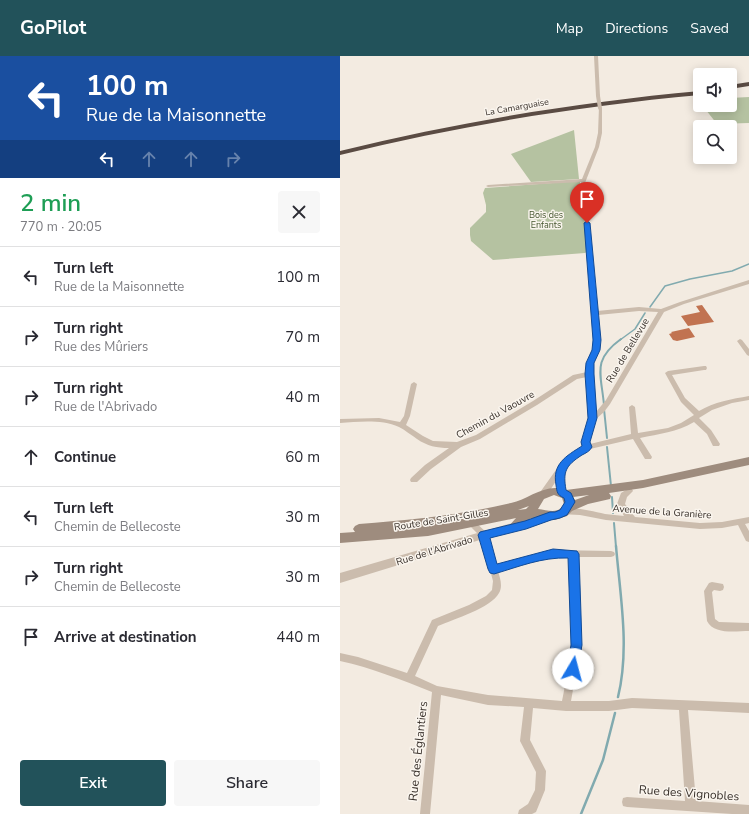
<!DOCTYPE html>
<meta charset="utf-8">
<style>
:root{--surface:#fff;--page:#f7f7f7;--text:#2b2b33;--muted:#7c7c81;--line:#e1e1e2;--accent:#22525a}
body{margin:0;font-family:"Nunito Sans",sans-serif;background:var(--page);color:var(--text);height:100vh;display:flex;flex-direction:column;font-size:15px;white-space:nowrap}
*{box-sizing:border-box;margin:0}
p{font-size:13px;color:var(--muted)}
.icon{flex:none;width:22px;height:22px;fill:none;stroke:currentColor;stroke-width:2;stroke-linecap:round;stroke-linejoin:round}
.map{position:relative;flex:1;overflow:hidden}
.drawer{display:flex;flex-direction:column;background:var(--surface);width:340px}
.drawer>*{flex:none}
.top-card{background:#1a4fa0;color:#fff;overflow:hidden}
.buttons{position:absolute;left:353px;top:12px;display:grid;gap:8px}
.buttons a{display:grid;place-items:center;width:44px;height:44px;border-radius:4px;background:var(--surface);box-shadow:0 2px 10px #0003;font-size:20px}
.pin{position:absolute;display:grid;place-items:center;width:34px;height:34px;color:#fff;margin:-41px -17px;border-radius:50% 50% 50% 0;rotate:-45deg;box-shadow:0 0 4px #0007}
.pin .icon{rotate:45deg}
.me{position:absolute;width:44px;margin:-22px;rotate:8deg;stroke-linejoin:round;filter:drop-shadow(0 0 3px #0008)}
.turn{display:flex;align-items:center;gap:14px;height:84px;padding:0 20px;font-size:18px}
.turn .icon{width:52px;height:52px;stroke-width:2.5}
.turn b{display:block;font-size:28px;line-height:34px}
.lanes{display:flex;align-items:center;height:38px;padding:0 20px;background:#0003;justify-content:center;gap:20px;direction:ltr}
.lanes .off{opacity:.35}
.round{display:grid;place-items:center;flex:none;width:42px;height:42px;border-radius:4px;background:var(--page)}
.summary{display:flex;align-items:center;justify-content:space-between;height:68px;padding:0 20px}
h1{font-size:24px;font-weight:600;line-height:30px;color:#1e9e55}
.cta{display:flex;gap:8px;margin-top:auto;padding:8px 20px}
.cta a{flex:1;height:46px;border-radius:4px;background:var(--accent);color:#fff;font-size:16px;font-weight:600;line-height:46px;text-align:center}
.cta a+a{background:var(--page);color:var(--text)}
ul{padding:0;list-style:none}
li{display:flex;align-items:center;gap:12px;height:60px;padding:0 20px;border-top:1px solid var(--line)}
li div{flex:1}
li b{display:block;font-size:15px}
li em{font-style:normal}
header{display:flex;align-items:center;gap:24px;box-sizing:border-box;height:56px;padding:0 20px;background:var(--accent);color:#fff}
header strong{font-size:19px}
nav{display:flex;gap:22px;margin-inline-start:auto;font-size:14px}
main{display:flex;flex:1;min-height:0}
.map>svg:first-child{display:block}
.green{fill:#b5c2a1}
.lines{fill:none;stroke-linecap:round;stroke-linejoin:round}
.stream-far2{stroke:#81aaaf;stroke-width:1.5}
.stream-far1{stroke:#81aaaf;stroke-width:2}
.stream{stroke:#81aaaf;stroke-width:2.5}
.building{fill:#c17351}
.minor{fill:#cbbcad;fill-rule:evenodd}
.tertiary{fill:#cbbcad;fill-rule:evenodd}
.secondary{fill:#9e8c7e;fill-rule:evenodd}
.motorway{fill:#5a4b43;fill-rule:evenodd}
.minor-bridge{stroke:#cbbcad;stroke-width:4}
.route{fill:#1a73e8;stroke:#114b97}
.labels{text-anchor:middle;stroke-width:3;stroke-linejoin:round;paint-order:stroke}
.far-street-label{font-size:9px;fill:#39312b;stroke:#faf5ee}
.far-park-label{font-size:9px;fill:#465730;stroke:#faf5ee}
.street-label{font-size:10px;fill:#39312b;stroke:#faf5ee}
.near-street-label{font-size:12px;fill:#39312b;stroke:#faf5ee}
</style>
<header>
<strong>GoPilot</strong>
<nav><a>Map</a><a>Directions</a><a>Saved</a></nav>
</header>
<main>
<section class="drawer">
<div class="top-card">
<div class="turn"><svg class="icon" aria-label="left" viewBox="0 0 24 24"><path d="M17 20v-9H6M10 6l-5 5 5 5"/></svg><div><b>100 m</b>Rue de la Maisonnette</div></div>
<div class="lanes"><svg class="icon" aria-label="left" viewBox="0 0 24 24"><path d="M17 20v-9H6M10 6l-5 5 5 5"/></svg><svg class="icon off" aria-label="ahead" viewBox="0 0 24 24"><path d="M12 20V5M6 11l6-6 6 6"/></svg><svg class="icon off" aria-label="ahead" viewBox="0 0 24 24"><path d="M12 20V5M6 11l6-6 6 6"/></svg><svg class="icon off" aria-label="right" viewBox="0 0 24 24"><path d="M7 20v-9h11M14 6l5 5-5 5"/></svg></div>
</div>
<div class="summary"><div><h1>2 min</h1><p>770 m · 20:05</p></div><a class="round"><svg class="icon" aria-label="close" viewBox="0 0 24 24"><path d="M6 6l12 12M18 6L6 18"/></svg></a></div>
<ul>
<li><svg class="icon" aria-label="left" viewBox="0 0 24 24"><path d="M17 20v-9H6M10 6l-5 5 5 5"/></svg><div><b>Turn left</b><p>Rue de la Maisonnette</p></div><em>100 m</em></li>
<li><svg class="icon" aria-label="right" viewBox="0 0 24 24"><path d="M7 20v-9h11M14 6l5 5-5 5"/></svg><div><b>Turn right</b><p>Rue des Mûriers</p></div><em>70 m</em></li>
<li><svg class="icon" aria-label="right" viewBox="0 0 24 24"><path d="M7 20v-9h11M14 6l5 5-5 5"/></svg><div><b>Turn right</b><p>Rue de l'Abrivado</p></div><em>40 m</em></li>
<li><svg class="icon" aria-label="ahead" viewBox="0 0 24 24"><path d="M12 20V5M6 11l6-6 6 6"/></svg><div><b>Continue</b></div><em>60 m</em></li>
<li><svg class="icon" aria-label="left" viewBox="0 0 24 24"><path d="M17 20v-9H6M10 6l-5 5 5 5"/></svg><div><b>Turn left</b><p>Chemin de Bellecoste</p></div><em>30 m</em></li>
<li><svg class="icon" aria-label="right" viewBox="0 0 24 24"><path d="M7 20v-9h11M14 6l5 5-5 5"/></svg><div><b>Turn right</b><p>Chemin de Bellecoste</p></div><em>30 m</em></li>
<li><svg class="icon" aria-label="arrive" viewBox="0 0 24 24"><path d="M6 21V4h12l-3 4 3 4H6"/></svg><div><b>Arrive at destination</b></div><em>440 m</em></li>
</ul>
<div class="cta"><a>Exit</a><a>Share</a></div>
</section>
<div class="map">
<svg width="409" height="758" viewBox="0 0 409 758">
<rect width="100%" height="100%" fill="#f3ebe1"/>
<path class="green" d="M 409,41 L 409,67 L 377,68 L 362,49 L 390,49 L 390,42 Z
M 234,74 L 239,123 L 191,126 L 171,98 Z
M 240,125 L 248,195 L 245,197 L 153,204 L 131,185 L 130,179 L 130,172 L 146,156 L 146,149 L 143,137 L 145,132 Z"/>
<g class="lines">
<path class="stream-far2" d="M 310,251 L 325,230 L 350,223 L 392,215 L 409,208
M 280,284 L 295,273 L 305,257"/>
<path class="stream-far1" d="M 264,349 C 261,317 252,304 281,283
M 264,353 L 267,382
M 267,391 L 271,430
M 272,441 L 273,457
M 274,467 L 276,491"/>
<path class="stream" d="M 276,490 C 280,539 290,592 278,641
M 241,758 L 263,704 L 275,657"/>
</g>
<path class="building" d="M 362,249 L 374,266 L 348,270 L 341,260 L 360,256 L 356,250 Z
M 349,272 L 355,281 L 337,285 L 333,284 L 329,278 L 332,277 L 331,276 Z"/>
<g class="lines">
<path class="minor" d="M 254,0 L 258,0 L 260,40 L 258,41 L 256,40 Z
M 259,51 L 262,52 L 262,77 L 259,91 L 245,127 L 257,255 L 299,251 L 321,253 L 340,246 L 409,224 L 409,228 L 344,248 L 324,256 L 270,348 L 264,356 L 256,363 L 249,387 L 250,388 L 291,378 L 289,351 L 292,349 L 295,351 L 298,377 L 328,372 L 341,367 L 354,359 L 341,346 L 325,317 L 328,315 L 364,310 L 366,310 L 367,312 L 366,314 L 364,314 L 332,319 L 345,342 L 359,355 C 374,346 392,343 409,340 L 409,344 L 392,347 L 372,354 L 359,362 L 371,374 L 380,388 L 379,390 L 373,390 L 367,378 L 354,366 C 337,376 319,378 300,382 L 312,401 L 311,403 L 305,403 L 293,383 L 250,393 L 235,403 L 224,415 L 223,420 L 226,437 L 225,439 L 219,439 L 216,425 L 207,439 L 201,439 L 200,437 L 201,435 L 218,411 L 229,399 L 244,390 L 241,387 L 250,362 L 247,321 L 237,323 L 197,349 L 140,383 L 121,391 L 91,413 L 77,426 L 71,426 L 70,424 L 71,422 L 85,409 L 109,392 C 97,392 87,390 77,383 C 71,379 65,374 59,371 C 41,363 18,366 0,367 L 0,363 L 39,362 L 60,366 L 64,360 L 71,328 L 74,326 L 77,328 L 70,360 L 66,369 L 83,380 L 93,385 L 117,386 L 136,379 L 193,345 L 233,319 L 247,316 L 247,307 L 253,294 L 254,284 L 241,126 L 148,131 L 146,130 L 148,129 L 242,123 L 255,91 L 258,77 ZM 299,255 L 318,256 L 266,344 L 256,356 L 253,307 L 259,294 L 260,284 L 258,259 Z
M 400,283 L 402,284 L 409,293 L 409,300 L 407,299 L 397,285 Z
M 289,432 L 292,433 L 293,435 L 287,441 L 285,448 L 295,461 L 360,467 L 382,466 L 409,461 L 409,467 L 405,468 L 409,475 L 409,486 L 406,485 L 398,469 L 382,472 L 360,473 L 266,464 L 240,459 L 220,458 L 219,456 L 220,454 C 235,450 251,455 265,458 C 271,459 278,459 284,460 L 277,448 L 281,437 Z
M 130,463 L 133,464 L 147,477 L 157,509 L 213,494 L 271,495 L 274,496 L 275,498 L 274,500 L 271,501 L 238,501 L 241,589 L 231,645 L 269,645 L 292,642 L 409,647 L 409,657 L 348,654 L 356,745 L 409,749 L 409,758 L 392,758 L 287,751 L 283,750 L 282,746 L 283,742 L 287,741 L 345,745 L 339,654 L 292,652 L 269,655 L 226,655 L 193,652 L 190,684 L 206,715 L 205,734 L 196,756 L 192,758 L 178,758 L 179,754 L 188,748 L 195,734 L 196,716 L 180,685 L 184,651 L 148,649 L 101,639 L 90,758 L 80,758 L 92,636 C 62,624 32,612 0,605 L 0,597 L 18,601 L 67,617 L 92,564 L 129,549 L 146,540 L 152,534 L 153,525 L 141,481 L 126,466 L 127,464 ZM 213,500 L 230,501 L 233,589 L 222,645 L 148,639 L 97,630 L 75,620 L 98,570 C 114,563 151,552 159,537 C 163,530 160,522 158,515 Z
M 372,526 L 383,528 L 384,531 L 383,534 L 380,535 L 374,534 L 372,536 L 375,563 L 379,566 L 409,567 L 409,575 C 396,575 374,579 367,565 L 364,535 L 369,527 Z"/>
<path class="tertiary" d="M 210,456 L 214,457 L 215,460 L 214,463 L 206,466 L 143,483 L 0,527 L 0,517 Z"/>
<path class="secondary" d="M 409,401 L 409,409 L 303,432 L 269,437 L 271,440 L 270,443 L 248,448 L 232,455 L 227,460 L 215,464 L 191,462 C 185,467 179,477 170,474 L 168,471 L 176,462 L 88,480 L 0,487 L 0,477 L 15,476 L 13,473 L 15,470 L 19,468 C 69,464 122,459 171,447 C 189,443 206,426 226,434 L 303,424 ZM 214,439 L 222,442 L 224,448 C 218,459 208,454 198,453 L 204,443 ZM 249,439 L 235,444 L 233,441 ZM 189,450 L 186,453 L 178,454 Z"/>
<path class="motorway" d="M 409,26 L 409,30 L 390,33 L 390,29 Z
M 360,35 L 360,39 C 238,50 119,70 0,99 L 0,95 C 119,66 238,46 360,35 Z"/>
<path class="minor-bridge" d="M 258,40 L 260,52"/>
</g>
<path class="route" d="M 247,165 L 250,167 L 261,284 L 260,294 L 254,307 L 254,318 L 257,362 L 250,386 L 252,391 C 250,395 246,397 242,399 C 225,410 223,416 226,434 L 231,437 L 235,446 L 227,459 L 220,462 L 211,464 L 186,473 L 150,482 L 157,508 L 213,493 L 237,495 L 239,498 L 242,589 L 237,617 L 233,618 L 229,617 L 227,613 L 231,589 L 228,502 C 202,501 178,511 154,518 L 150,517 L 148,513 L 138,479 L 140,476 L 144,475 L 185,465 L 210,456 L 215,456 L 220,454 L 225,446 L 224,442 C 217,439 217,436 216,429 C 212,408 226,400 242,390 L 241,386 L 248,362 L 245,318 L 246,307 L 252,294 L 253,284 L 244,167 Z"/>
<g class="labels">
<g class="far-street-label">
<text transform="translate(177 51) rotate(-10)" y="3">La Camarguaise</text>
</g>
<g class="far-park-label">
<text x="206" y="162">Bois des<tspan x="206" dy="10">Enfants</tspan></text>
</g>
<g class="street-label">
<text transform="translate(287 294) rotate(-59)" y="4">Rue de Bellevue</text>
<text transform="translate(155 358) rotate(-29)" y="4">Chemin du Vaouvre</text>
<text transform="translate(322 455) rotate(4)" y="4">Avenue de la Granière</text>
<text transform="translate(101 463) rotate(-9)" y="4">Route de Saint-Gilles</text>
<text transform="translate(94 494) rotate(-17)" y="4">Rue de l'Abrivado</text>
</g>
<g class="near-street-label">
<text transform="translate(78 695) rotate(-84)" y="4">Rue des Églantiers</text>
<text transform="translate(349 737) rotate(4)" y="4">Rue des Vignobles</text>
</g>
</g>
</svg>
<div class="buttons">
<a><svg class="icon" aria-label="sound" viewBox="0 0 24 24"><path d="M4 9h4l5-4v14l-5-4H4zM17 9q2 3 0 6"/></svg></a>
<a><svg class="icon" aria-label="search" viewBox="0 0 24 24"><circle cx="10" cy="10" r="6"/><path d="M15 15l6 6"/></svg></a>
</div>
<div class="pin" style="left:247px;top:167px;background:#d93025"><svg class="icon" aria-label="arrive" viewBox="0 0 24 24"><path d="M6 21V4h12l-3 4 3 4H6"/></svg></div>
<svg class="me" style="left:233px;top:613px" viewBox="-20 -20 40 40"><circle r="19" fill="#fff"/><path d="M0-13L10 11 0 6-10 11z" fill="#1a73e8"/></svg>
</div>
</main>
